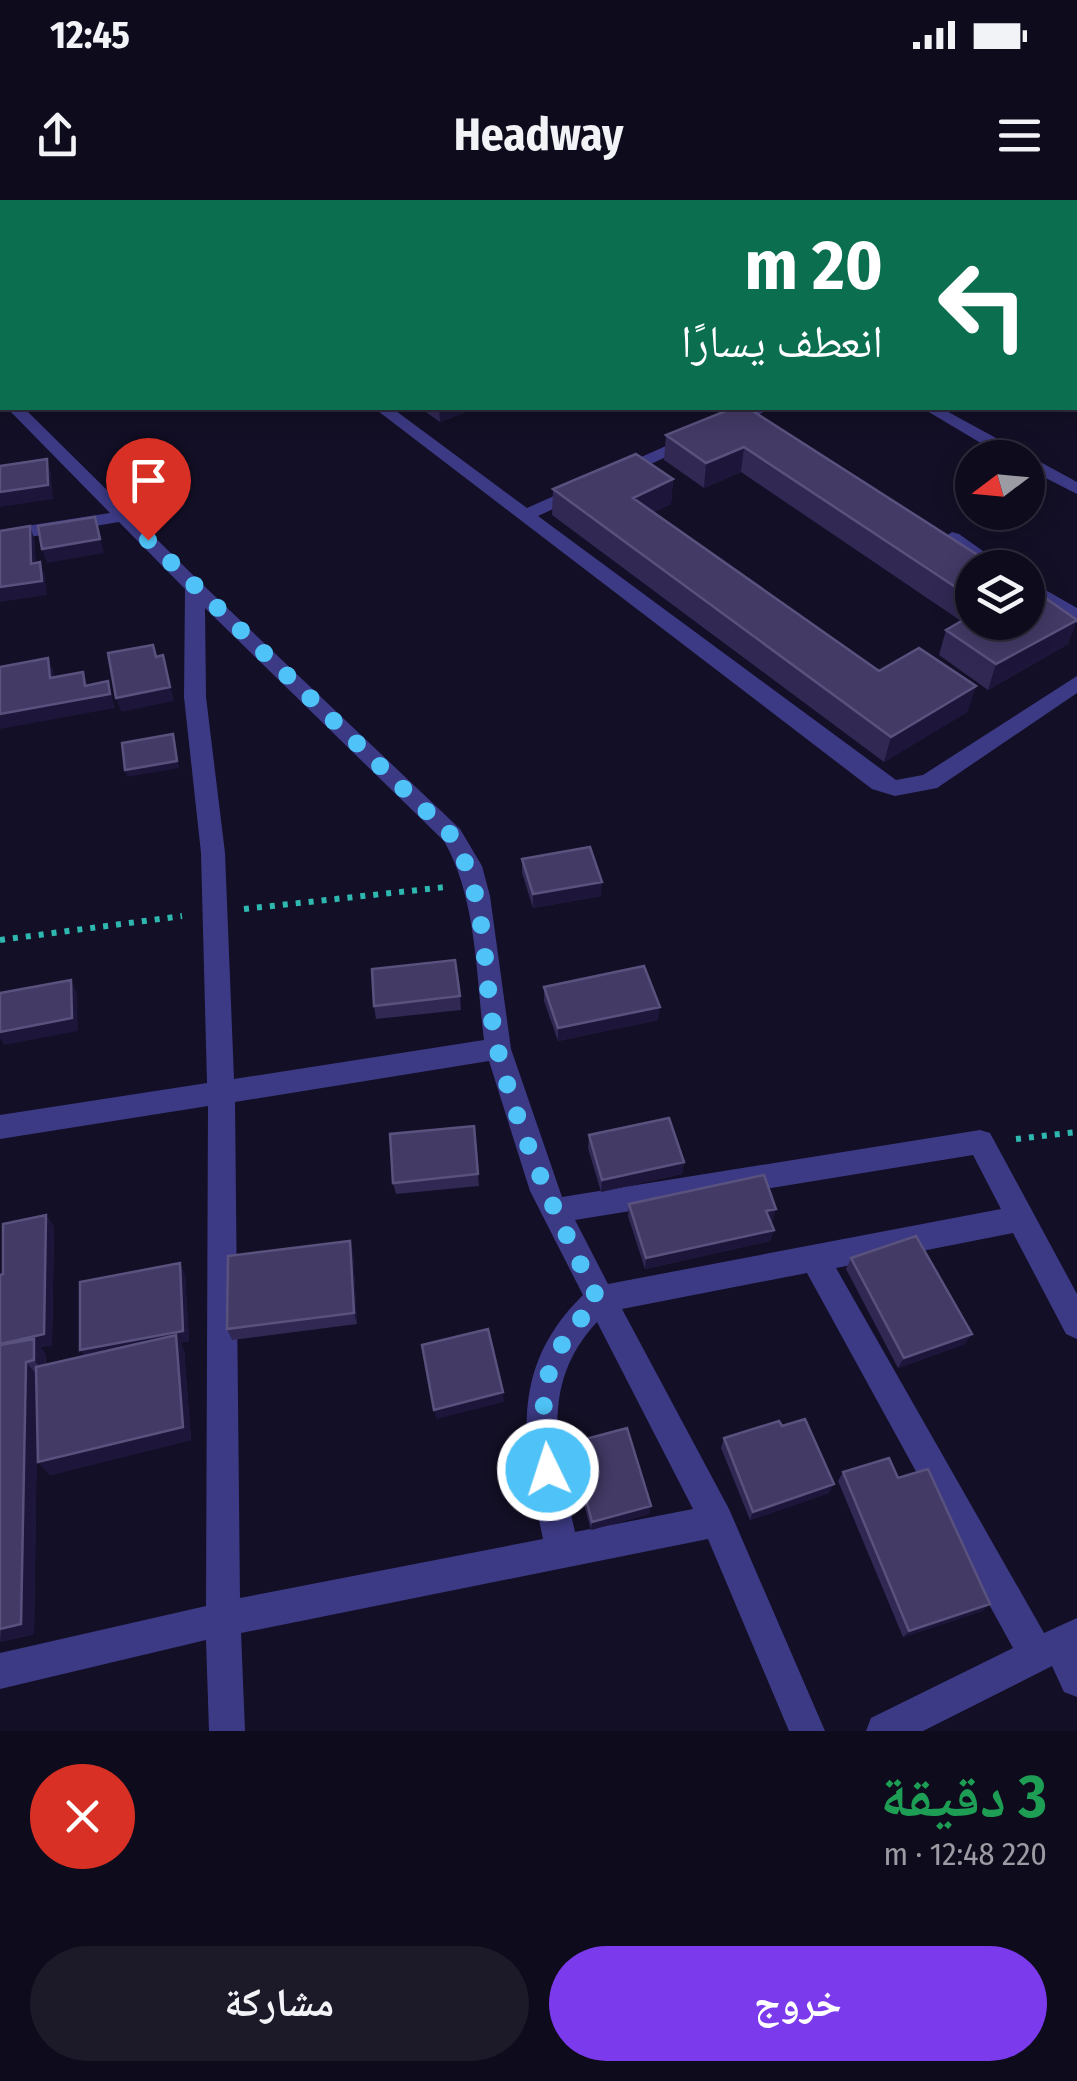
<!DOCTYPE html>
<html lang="ar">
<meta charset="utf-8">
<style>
:root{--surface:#0e0b1c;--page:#1c1929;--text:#f1f3f6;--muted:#9b9ba3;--line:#2e2b3b;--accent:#7c3aed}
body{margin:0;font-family:"Fira Sans Condensed","Noto Naskh Arabic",sans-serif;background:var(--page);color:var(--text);direction:rtl;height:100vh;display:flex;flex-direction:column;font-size:38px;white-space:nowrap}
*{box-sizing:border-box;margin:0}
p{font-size:32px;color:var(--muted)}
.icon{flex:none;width:55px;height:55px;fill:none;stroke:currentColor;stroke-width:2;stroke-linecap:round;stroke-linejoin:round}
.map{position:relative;height:1531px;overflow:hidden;direction:ltr}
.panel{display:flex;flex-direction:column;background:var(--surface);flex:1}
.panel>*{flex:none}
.top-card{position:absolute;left:0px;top:0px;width:1078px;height:210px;box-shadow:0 5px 25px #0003,0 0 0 2px var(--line);direction:rtl;background:#0b6e4f;color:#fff;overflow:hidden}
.needle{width:65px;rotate:254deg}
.buttons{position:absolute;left:955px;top:240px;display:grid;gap:20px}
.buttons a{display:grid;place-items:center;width:90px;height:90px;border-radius:50%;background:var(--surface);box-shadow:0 5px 25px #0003,0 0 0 2px var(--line);font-size:50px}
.pin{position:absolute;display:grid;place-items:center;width:85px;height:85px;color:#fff;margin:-102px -42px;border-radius:50% 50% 50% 0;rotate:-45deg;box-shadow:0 0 10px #0007}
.pin .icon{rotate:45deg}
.me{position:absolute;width:110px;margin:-55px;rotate:356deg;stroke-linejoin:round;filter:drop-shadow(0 0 8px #0008)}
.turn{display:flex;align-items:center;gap:35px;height:210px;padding:0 30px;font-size:45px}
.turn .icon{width:130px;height:130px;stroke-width:2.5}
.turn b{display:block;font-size:70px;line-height:85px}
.round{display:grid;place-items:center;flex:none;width:105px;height:105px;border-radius:52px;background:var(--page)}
.headline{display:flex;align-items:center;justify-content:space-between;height:170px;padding:0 30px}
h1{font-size:60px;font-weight:700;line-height:75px;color:#1e9e55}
.action{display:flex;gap:20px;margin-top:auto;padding:20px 30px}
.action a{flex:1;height:115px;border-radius:60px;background:var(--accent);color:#fff;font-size:40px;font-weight:700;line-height:115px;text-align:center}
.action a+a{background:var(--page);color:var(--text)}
.status{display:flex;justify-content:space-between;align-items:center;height:70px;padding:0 50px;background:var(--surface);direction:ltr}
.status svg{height:28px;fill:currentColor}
header{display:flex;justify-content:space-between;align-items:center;height:130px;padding:0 30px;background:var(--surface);font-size:45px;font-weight:700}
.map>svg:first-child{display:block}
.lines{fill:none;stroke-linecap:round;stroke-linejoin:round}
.path{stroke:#2fb8b0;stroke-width:6;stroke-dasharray:5 8;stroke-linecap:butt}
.street{fill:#3d3a85;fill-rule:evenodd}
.highway{fill:#ff4fa3;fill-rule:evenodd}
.wall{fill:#312854}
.shaded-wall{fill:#1d163a}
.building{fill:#433a66;stroke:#5a527e;stroke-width:2.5}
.route{stroke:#4fc3f7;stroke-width:18;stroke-dasharray:0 32.4}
</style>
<div class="status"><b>12:45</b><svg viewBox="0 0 49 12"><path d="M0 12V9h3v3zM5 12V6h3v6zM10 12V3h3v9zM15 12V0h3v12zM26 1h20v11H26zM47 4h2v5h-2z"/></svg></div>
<header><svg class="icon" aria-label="menu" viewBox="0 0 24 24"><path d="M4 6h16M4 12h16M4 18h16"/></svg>Headway<svg class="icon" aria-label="share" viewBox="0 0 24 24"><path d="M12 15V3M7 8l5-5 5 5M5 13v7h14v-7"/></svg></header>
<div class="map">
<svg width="1077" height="1531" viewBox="0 0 1077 1531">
<rect width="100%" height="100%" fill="#130f26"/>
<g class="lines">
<path class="path" d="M 244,709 L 446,687
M 0,740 L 182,716
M 1016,939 L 1077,932"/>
<path class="street" d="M 106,0 L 121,0 L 123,2 L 108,2 Z
M 552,0 L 569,0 L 571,2 L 554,2 Z
M 754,0 L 771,0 L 773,2 L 756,2 Z
M 989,0 L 1007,0 L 1009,2 L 991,2 Z
M 1075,31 L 1077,31 L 1077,39 L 1075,39 Z
M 1075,155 L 1077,156 L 1077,166 L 1075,165 Z
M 0,187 L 2,188 L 2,200 L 0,199 Z
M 7,208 L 24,208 L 202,384 L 460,629 L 482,666 L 490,696 L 511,849 L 562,997 L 980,930 L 990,933 L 1077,1094 L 1077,1139 L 1066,1134 L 1013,1033 L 836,1068 L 1044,1433 L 1077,1418 L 1077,1497 L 1064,1492 L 1052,1466 L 923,1531 L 866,1531 L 871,1518 L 1013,1448 L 807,1073 L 622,1109 L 729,1309 L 825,1531 L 789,1531 L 708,1339 L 241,1433 L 245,1531 L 209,1531 L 206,1440 L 0,1489 L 0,1453 L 206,1406 L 208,906 L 0,939 L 0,915 L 207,883 L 201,653 L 184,497 L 185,389 L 119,322 L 0,342 L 0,330 L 110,313 ZM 205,408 L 444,641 C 477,699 476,775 484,840 L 234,879 L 225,653 L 206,497 ZM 489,861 L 530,991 L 583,1095 C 508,1169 523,1244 543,1339 L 240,1398 L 235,902 ZM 973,955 L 1001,1009 L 608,1084 L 575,1020 ZM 597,1122 L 693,1309 L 575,1332 C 558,1256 538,1185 597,1122 Z
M 374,208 L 392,208 L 527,308 L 751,208 L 772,208 L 538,316 L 896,580 L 923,575 L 1077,476 L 1077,493 L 937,588 L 895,596 L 872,589 Z
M 922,208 L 941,208 L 1077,282 L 1077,294 L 1028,269 L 1028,258 L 1006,258 Z
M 952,332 L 959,334 L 1007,368 L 984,368 L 945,342 L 943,338 Z
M 1028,380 L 1077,408 L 1077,423 L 1028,394 Z"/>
<path class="highway" d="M 831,0 L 851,0 L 852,2 L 833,2 Z
M 887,0 L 908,0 L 909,2 L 889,2 Z
M 1075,79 L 1077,79 L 1077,90 L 1075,90 Z
M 1075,106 L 1077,106 L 1077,117 L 1075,117 Z"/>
</g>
<path class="wall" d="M 420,208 L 476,208 L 440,222 Z
M 733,208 L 972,368 L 972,422 L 1077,418 L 1068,444 L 988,490 L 939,455 L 946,430 L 961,421 L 741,272 L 704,288 L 664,260 L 666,235 Z
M 673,279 L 671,304 L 654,312 L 879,471 L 976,486 L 967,512 L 884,562 L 552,315 L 553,289 Z
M 522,659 L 601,696 L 533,708 L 522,673 Z
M 544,787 L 658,820 L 558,841 L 544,801 Z
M 460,796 L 461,810 L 376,819 L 374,806 Z
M 474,926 L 479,986 L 396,994 L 393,983 Z
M 589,935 L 684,962 L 682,974 L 601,992 L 588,948 Z
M 629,1004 L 773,1021 L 770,1021 L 774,1030 L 770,1041 L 645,1069 L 628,1016 Z
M 46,1015 L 54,1027 L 52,1145 L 40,1147 L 45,1153 L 46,1165 L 84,1156 L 185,1074 L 189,1141 L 180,1143 L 184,1150 L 191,1240 L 50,1275 L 38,1262 L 37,1230 L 34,1434 L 0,1442 L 0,1075 L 3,1074 Z
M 353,1052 L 357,1124 L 232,1140 L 227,1129 Z
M 851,1058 L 965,1144 L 898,1168 L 846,1069 Z
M 782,1226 L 829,1293 L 750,1320 L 721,1248 L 724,1238 Z
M 571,1243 L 649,1314 L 591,1330 L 570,1252 Z
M 843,1272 L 898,1278 L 990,1404 L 982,1411 L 903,1437 L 838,1281 Z"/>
<path class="shaded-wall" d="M 0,0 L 41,0 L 42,2 L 2,2 L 2,21 L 0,22 Z
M 309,0 L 393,0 L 384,2 L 300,2 Z
M 2,56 L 2,82 L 0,83 L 0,57 Z
M 439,208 L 476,208 L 440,222 Z
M 744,247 L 741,272 L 704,288 L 706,263 Z
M 47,259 L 51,273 L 53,299 L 0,307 L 0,292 Z
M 673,279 L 671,304 L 631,323 L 633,298 Z
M 95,317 L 104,353 L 47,363 L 42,349 Z
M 30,326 L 35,341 L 36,378 L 31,364 Z
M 40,362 L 45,376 L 47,395 L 0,402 L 0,387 Z
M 1077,420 L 1068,444 L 988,490 L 996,464 Z
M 163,455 L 174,501 L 121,512 L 116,498 Z
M 48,458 L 54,472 L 55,492 L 50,478 Z
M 83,472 L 88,486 L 108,481 L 115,508 L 0,529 L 0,514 L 85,486 Z
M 976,486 L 967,512 L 884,562 L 891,537 Z
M 173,534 L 179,568 L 127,577 L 125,570 Z
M 602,682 L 601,696 L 533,708 L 533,694 Z
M 71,780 L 77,793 L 78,831 L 4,845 L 0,838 L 0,832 Z
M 660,807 L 658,820 L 558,841 L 558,828 Z
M 684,962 L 682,974 L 601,992 L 602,980 Z
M 776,1009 L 773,1021 L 763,1023 L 766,1011 Z
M 46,1015 L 54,1027 L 52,1145 L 40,1147 L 45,1153 L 46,1175 L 34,1160 L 0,1156 L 0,1144 Z
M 774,1030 L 770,1041 L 645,1069 L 646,1058 Z
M 350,1041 L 353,1052 L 357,1124 L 354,1113 Z
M 180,1063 L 185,1074 L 189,1141 L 180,1143 L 184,1150 L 191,1240 L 50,1275 L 38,1262 L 87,1160 L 80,1150 Z
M 972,1134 L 965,1144 L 898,1168 L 904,1158 Z
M 26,1162 L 38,1176 L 34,1434 L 0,1442 Z
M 503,1192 L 504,1202 L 436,1219 L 434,1210 Z
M 834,1284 L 829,1293 L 750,1320 L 753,1312 Z
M 651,1306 L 649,1314 L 591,1330 L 592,1322 Z
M 990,1404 L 982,1411 L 903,1437 L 909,1431 Z"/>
<path class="building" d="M 52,0 L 104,0 L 107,2 L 55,2 Z
M 171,0 L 309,0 L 300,2 L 174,2 Z
M 388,0 L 408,0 L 412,2 L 380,2 Z
M 0,16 L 2,18 L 2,56 L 0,57 Z
M 733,208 L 748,208 L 998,368 L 972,368 L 972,398 L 744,247 L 706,263 L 666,235 Z
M 636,254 L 673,279 L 633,298 L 879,471 L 919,448 L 976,486 L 891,537 L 553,289 Z
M 47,259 L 48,285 L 0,292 L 0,266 Z
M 95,317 L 100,339 L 42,349 L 38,326 Z
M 30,326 L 31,364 L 40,362 L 42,381 L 0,387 L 0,331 Z
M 1028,386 L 1077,420 L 996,464 L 946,430 L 972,415 L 972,422 L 1028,422 Z
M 153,445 L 156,457 L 163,455 L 170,487 L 116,498 L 108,453 Z
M 48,458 L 50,478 L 83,472 L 85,486 L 108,481 L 110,494 L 0,514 L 0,467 Z
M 173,534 L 177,561 L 125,570 L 122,543 Z
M 590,647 L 602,682 L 533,694 L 522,659 Z
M 455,760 L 460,796 L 374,806 L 372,769 Z
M 644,766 L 660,807 L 558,828 L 544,787 Z
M 71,780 L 72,818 L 0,832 L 0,793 Z
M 669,918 L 684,962 L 602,980 L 589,935 Z
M 474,926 L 478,974 L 393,983 L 390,934 Z
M 764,975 L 776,1009 L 766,1011 L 774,1030 L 646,1058 L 629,1004 Z
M 46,1015 L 44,1134 L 0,1144 L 0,1075 L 3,1074 L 3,1024 Z
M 916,1036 L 972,1134 L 904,1158 L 851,1058 Z
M 350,1041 L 354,1113 L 227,1129 L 228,1056 Z
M 180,1063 L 183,1131 L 80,1150 L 80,1082 Z
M 488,1129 L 503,1192 L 434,1210 L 422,1145 Z
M 176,1135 L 183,1227 L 38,1262 L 36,1167 Z
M 34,1139 L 34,1160 L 26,1162 L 21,1424 L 0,1429 L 0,1145 Z
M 805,1219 L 834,1284 L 753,1312 L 724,1238 L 779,1221 L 782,1226 Z
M 627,1228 L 651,1306 L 592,1322 L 571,1243 Z
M 889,1258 L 898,1278 L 928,1269 L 990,1404 L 909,1431 L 843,1272 Z"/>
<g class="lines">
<path class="route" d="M 148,340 L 452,636 C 492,705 480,776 498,851 C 520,939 558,1019 598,1100 C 541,1159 538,1190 548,1270"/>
</g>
</svg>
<div class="buttons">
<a><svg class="needle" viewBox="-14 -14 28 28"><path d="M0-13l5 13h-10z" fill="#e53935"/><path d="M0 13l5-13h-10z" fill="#9b9ba3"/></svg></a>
<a><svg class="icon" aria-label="layers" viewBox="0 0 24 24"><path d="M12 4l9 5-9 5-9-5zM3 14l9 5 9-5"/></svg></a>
</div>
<div class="pin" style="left:148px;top:340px;background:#d93025"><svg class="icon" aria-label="arrive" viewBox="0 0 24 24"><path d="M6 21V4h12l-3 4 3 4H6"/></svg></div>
<svg class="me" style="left:548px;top:1270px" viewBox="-20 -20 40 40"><circle r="17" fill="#4fc3f7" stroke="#fff" stroke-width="3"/><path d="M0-11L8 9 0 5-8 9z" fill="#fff"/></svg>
<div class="top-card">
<div class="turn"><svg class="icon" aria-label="left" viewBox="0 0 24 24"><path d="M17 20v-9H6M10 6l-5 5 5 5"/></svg><div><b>20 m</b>انعطف يسارًا</div></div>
</div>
</div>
<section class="panel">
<div class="headline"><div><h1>3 دقيقة</h1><p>220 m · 12:48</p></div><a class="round" style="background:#d93025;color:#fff"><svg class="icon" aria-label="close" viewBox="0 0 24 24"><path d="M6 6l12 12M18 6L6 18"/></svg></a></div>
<div class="action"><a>خروج</a><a>مشاركة</a></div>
</section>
